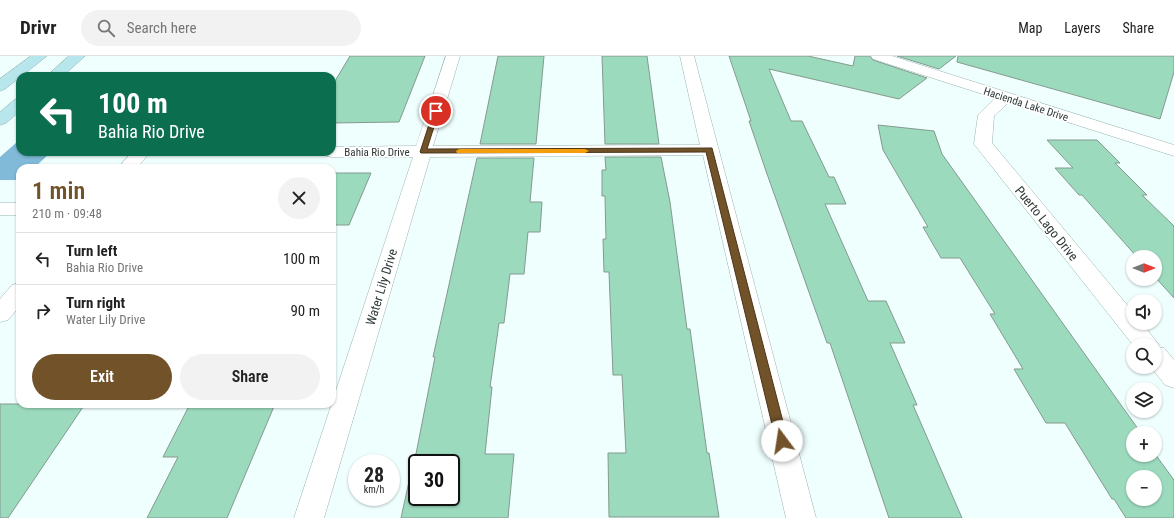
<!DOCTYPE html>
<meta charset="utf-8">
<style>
:root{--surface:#fff;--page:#f2f2f2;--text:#222;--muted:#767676;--line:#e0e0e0;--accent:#725228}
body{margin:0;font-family:"Roboto Condensed",sans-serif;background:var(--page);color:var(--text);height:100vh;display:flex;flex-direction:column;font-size:15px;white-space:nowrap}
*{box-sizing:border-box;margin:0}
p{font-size:13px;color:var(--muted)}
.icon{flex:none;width:22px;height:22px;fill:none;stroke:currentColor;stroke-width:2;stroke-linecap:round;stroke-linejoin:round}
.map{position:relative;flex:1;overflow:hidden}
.details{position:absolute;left:16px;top:108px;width:320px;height:244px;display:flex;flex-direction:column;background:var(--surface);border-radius:12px;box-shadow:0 1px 3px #0004}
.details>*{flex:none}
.top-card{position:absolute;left:16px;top:16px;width:320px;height:84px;border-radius:12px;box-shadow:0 1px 3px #0004;background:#0b6e4f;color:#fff;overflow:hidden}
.needle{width:26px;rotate:90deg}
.buttons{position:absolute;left:1126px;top:194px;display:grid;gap:8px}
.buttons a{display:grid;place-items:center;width:36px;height:36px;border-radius:50%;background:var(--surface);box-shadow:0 1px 3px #0004;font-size:20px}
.speed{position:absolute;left:348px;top:398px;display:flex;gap:8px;font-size:20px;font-weight:700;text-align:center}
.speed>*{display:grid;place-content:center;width:52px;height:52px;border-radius:50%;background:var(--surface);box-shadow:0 1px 3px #0004;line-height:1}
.speed small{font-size:10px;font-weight:400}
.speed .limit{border:2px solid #111;border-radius:6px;background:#fff;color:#111}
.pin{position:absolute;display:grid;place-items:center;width:34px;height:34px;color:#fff;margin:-17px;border:2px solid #fff;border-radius:50%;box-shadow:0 1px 4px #0007}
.me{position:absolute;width:44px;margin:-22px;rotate:346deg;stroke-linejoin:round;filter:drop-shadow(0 0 3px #0008)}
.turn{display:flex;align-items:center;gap:14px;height:84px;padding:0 16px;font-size:18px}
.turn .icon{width:52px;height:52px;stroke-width:2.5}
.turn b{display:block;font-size:28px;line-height:34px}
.round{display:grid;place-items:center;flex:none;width:42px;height:42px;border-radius:21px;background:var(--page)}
.summary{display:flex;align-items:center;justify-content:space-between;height:68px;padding:0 16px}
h1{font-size:24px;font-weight:600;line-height:30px;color:var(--accent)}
.action{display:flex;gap:8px;margin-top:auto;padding:8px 16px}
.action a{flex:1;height:46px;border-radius:24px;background:var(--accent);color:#fff;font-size:16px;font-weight:600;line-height:46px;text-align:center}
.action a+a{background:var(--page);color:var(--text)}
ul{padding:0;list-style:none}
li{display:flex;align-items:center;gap:12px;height:52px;padding:0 16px;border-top:1px solid var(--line)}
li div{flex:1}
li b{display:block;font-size:15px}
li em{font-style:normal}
header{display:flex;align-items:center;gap:24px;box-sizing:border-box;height:56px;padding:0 20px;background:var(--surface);border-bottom:1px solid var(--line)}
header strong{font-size:19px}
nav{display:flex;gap:22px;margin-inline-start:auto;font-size:14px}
.search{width:280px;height:36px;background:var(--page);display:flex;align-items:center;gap:10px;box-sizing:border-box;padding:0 14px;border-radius:22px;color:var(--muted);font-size:15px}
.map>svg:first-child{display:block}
.water{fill:#81b9d9}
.building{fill:#9cdabe;stroke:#849a8f;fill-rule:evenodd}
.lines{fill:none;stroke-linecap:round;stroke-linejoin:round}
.street-casing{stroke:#99b4b1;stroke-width:1}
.secondary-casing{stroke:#99b4b1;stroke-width:1}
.street{fill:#fff;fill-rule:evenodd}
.secondary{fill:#b7e6ec;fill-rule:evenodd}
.route{fill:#725228;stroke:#4a351a}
.slow{fill:#f59e0b}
.labels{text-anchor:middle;stroke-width:3.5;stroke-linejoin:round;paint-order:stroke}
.far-street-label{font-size:11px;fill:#2f3a39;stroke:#fff}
.street-label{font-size:13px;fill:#2f3a39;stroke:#fff}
</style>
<header>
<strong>Drivr</strong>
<div class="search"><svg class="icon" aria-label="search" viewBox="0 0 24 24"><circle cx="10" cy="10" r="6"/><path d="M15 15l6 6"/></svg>Search here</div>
<nav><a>Map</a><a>Layers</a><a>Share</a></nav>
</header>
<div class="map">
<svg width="1174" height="462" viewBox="0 0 1174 462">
<rect width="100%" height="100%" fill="#eefffd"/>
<path class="water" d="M 16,87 L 20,87 L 20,96 L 51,96 L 34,112 L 20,112 L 20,124 L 0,124 L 0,101 Z"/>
<path class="building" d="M 350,0 L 425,0 L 399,66 L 332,67 L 332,30 Z
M 498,0 L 544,0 L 536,88 L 480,88 Z
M 602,0 L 647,0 L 659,88 L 605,88 Z
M 729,0 L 808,0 L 853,10 L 855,0 L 870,0 L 873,4 L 927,22 L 899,43 L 769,13 L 791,65 L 802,65 L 829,121 L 834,121 L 846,148 L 825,148 L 868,245 L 886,245 L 905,287 L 890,287 L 917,349 L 913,349 L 962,462 L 889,462 L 830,287 L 827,287 L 766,115 L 749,65 L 751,65 Z
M 897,0 L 956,0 L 939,13 Z
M 958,0 L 1174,0 L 1174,16 L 1160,63 L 957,6 Z
M 878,69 L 934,75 L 942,98 L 1141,377 L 1133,377 L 1133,399 L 1155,399 L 1155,398 L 1174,424 L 1174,462 L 1126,462 L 1114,443 L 1112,443 L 1065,367 L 1046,367 L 1014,313 L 1023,313 L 990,258 L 995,258 L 960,202 L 941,202 L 923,171 L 928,171 L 883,94 ZM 1133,421 L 1155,421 L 1155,443 L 1133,443 Z
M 1047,84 L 1097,84 L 1120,107 L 1115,107 L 1147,139 L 1142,139 L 1174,170 L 1174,242 L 1155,221 L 1155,201 L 1137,201 L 1082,139 L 1079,139 L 1055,112 L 1073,112 Z
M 605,101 L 661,101 L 670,146 L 687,273 L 690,273 L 707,397 L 709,397 L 719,461 L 609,461 L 608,397 L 626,397 L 622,319 L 613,319 L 609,216 L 604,216 L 603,183 L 606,183 L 605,140 L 602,140 L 602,114 L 606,114 Z
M 477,102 L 534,102 L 530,146 L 542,146 L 540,176 L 528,176 L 524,218 L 510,218 L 504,267 L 499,267 L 490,331 L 492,331 L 485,398 L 514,398 L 508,462 L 401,462 L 415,398 L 416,398 L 435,301 L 433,301 ZM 417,407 L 451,407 L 451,441 L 417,441 Z
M 332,117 L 371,117 L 349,169 L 332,169 Z
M 0,348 L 85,348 L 8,462 L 0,462 Z
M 190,348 L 275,348 L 227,462 L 147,462 L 178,401 L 163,401 Z"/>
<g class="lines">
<g class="street-casing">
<path id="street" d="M 446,0 L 460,0 L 433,90 L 700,89 L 680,0 L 694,0 L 816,462 L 786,462 L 703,99 L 430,101 L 324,462 L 294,462 L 413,101 L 332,101 L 326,100 L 323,96 L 332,96 L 332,91 L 416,90 Z
M 871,0 L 892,0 L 1174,89 L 1174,100 L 1008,47 L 994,60 L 992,87 L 1133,256 L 1133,267 L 1142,267 L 1159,289 L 1158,291 L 1164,292 L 1174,304 L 1174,332 L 1165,329 L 1151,311 L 1155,311 L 1155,289 L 1133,289 L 974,88 L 978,59 L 995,42 L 873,3 Z
M 132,96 L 150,96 L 137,112 L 118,112 Z
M 0,147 L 20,147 L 20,159 L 0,159 Z
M 20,227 L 20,250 L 8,264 L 0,266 L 0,243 L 12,229 Z"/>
</g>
<g class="secondary-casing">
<path id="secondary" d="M 31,0 L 47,0 L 5,33 L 0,35 L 0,23 Z
M 69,0 L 85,0 L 63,20 L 47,20 Z
M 20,42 L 20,55 L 6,67 L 0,69 L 0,56 L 14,44 Z"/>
</g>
<use href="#street" class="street"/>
<use href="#secondary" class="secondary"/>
</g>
<path class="route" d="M 434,53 L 439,55 L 427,93 L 712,92 L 788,385 L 786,389 L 782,390 L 778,389 L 776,385 L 706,96 L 421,97 L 420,96 Z"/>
<path class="slow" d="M 459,93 L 585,93 L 589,95 L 585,97 L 457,97 L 456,95 Z"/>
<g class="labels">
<g class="far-street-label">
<text transform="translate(1026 48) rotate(18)" y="4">Hacienda Lake Drive</text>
<text x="377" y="100">Bahia Rio Drive</text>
</g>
<g class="street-label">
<text transform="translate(1047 167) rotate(51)" y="5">Puerto Lago Drive</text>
<text transform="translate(381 231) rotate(-73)" y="5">Water Lily Drive</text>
</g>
</g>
</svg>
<div class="buttons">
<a><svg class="needle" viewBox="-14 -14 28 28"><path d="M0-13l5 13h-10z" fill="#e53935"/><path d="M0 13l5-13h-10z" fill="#767676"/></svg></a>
<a><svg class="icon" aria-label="sound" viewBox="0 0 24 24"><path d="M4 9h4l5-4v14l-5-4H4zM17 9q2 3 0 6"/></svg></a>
<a><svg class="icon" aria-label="search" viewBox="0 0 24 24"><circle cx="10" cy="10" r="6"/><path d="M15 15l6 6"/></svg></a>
<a><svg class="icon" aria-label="layers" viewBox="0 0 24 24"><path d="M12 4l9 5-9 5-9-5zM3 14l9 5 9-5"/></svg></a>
<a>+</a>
<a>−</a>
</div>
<div class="speed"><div>28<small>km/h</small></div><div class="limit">30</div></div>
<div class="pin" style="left:436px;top:55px;background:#d93025"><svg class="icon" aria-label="arrive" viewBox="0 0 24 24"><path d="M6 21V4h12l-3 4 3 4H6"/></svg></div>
<svg class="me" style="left:782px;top:385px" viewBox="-20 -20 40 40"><circle r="19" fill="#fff"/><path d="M0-13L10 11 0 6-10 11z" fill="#725228"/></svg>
<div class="top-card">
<div class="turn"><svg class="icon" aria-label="left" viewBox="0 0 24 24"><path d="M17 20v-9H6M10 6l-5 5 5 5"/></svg><div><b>100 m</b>Bahia Rio Drive</div></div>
</div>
<section class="details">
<div class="summary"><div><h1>1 min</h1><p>210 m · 09:48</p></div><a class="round"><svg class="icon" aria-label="close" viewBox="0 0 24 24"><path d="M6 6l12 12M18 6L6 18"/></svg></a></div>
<ul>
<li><svg class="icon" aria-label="left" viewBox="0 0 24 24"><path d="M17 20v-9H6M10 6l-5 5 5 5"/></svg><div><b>Turn left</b><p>Bahia Rio Drive</p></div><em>100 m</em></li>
<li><svg class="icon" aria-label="right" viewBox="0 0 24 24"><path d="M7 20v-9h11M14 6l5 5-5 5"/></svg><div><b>Turn right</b><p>Water Lily Drive</p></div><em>90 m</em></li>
</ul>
<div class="action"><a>Exit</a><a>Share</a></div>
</section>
</div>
